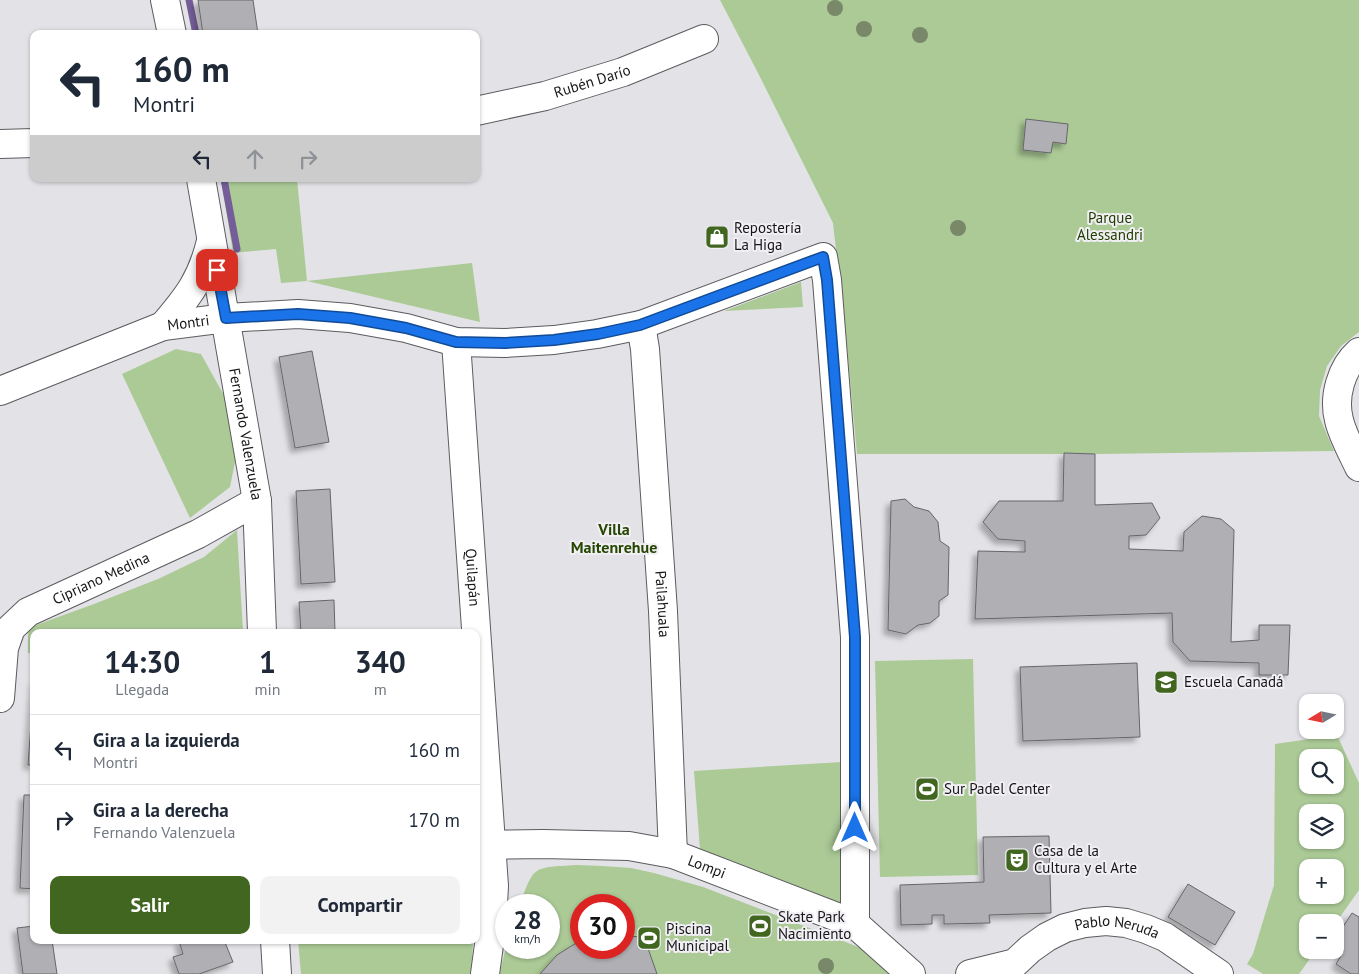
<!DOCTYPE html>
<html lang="es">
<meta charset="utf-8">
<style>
:root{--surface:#fff;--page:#f2f2f3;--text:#1f2937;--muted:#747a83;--line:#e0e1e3;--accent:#416620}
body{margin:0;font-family:"PT Sans",sans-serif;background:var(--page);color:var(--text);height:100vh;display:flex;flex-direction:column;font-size:19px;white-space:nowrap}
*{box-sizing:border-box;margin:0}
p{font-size:16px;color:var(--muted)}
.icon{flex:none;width:28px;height:28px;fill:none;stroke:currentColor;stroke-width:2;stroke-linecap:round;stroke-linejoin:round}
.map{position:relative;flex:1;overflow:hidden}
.details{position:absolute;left:30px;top:629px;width:450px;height:315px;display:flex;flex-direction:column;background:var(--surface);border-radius:10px;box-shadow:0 1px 4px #0004}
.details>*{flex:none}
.guide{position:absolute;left:30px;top:30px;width:450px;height:152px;border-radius:10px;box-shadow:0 1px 4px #0004;background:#fff;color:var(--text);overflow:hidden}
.needle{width:32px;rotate:260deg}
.fabs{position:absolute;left:1299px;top:694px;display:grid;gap:10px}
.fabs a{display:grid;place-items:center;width:45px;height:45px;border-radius:10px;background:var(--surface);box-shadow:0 1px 4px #0004;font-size:25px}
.speed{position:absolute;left:495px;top:894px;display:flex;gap:10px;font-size:25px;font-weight:700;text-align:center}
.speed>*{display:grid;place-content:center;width:65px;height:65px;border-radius:50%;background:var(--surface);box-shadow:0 1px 4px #0004;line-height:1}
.speed small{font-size:12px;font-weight:400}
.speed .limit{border:8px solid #d22;background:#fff;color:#111}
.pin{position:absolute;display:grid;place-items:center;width:42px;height:42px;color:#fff;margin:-21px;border-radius:10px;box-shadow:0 2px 8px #0006}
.me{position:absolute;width:55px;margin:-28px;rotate:0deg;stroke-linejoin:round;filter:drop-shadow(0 0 4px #0008)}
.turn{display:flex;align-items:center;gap:18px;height:105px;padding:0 20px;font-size:22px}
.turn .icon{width:65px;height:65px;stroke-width:2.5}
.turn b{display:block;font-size:35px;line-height:42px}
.lanes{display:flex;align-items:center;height:48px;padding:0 20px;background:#0003;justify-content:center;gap:25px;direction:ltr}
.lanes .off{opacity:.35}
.eta{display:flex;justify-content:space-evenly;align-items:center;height:85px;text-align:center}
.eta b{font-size:30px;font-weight:600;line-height:35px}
.cta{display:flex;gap:10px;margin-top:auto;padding:10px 20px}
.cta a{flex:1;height:58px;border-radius:10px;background:var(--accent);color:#fff;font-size:20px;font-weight:600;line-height:58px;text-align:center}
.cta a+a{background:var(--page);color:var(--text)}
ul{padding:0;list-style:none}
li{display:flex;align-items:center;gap:15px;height:70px;padding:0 20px;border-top:1px solid var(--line)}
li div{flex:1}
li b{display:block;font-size:19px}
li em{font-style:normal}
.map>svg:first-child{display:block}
.green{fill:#abca96;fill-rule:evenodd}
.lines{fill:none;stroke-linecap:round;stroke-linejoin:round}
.stream{stroke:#745d98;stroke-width:7}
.building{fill:#b0afb3;stroke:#67666a;filter:url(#shadow)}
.minor-casing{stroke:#5c5b5f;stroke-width:30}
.minor{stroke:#fff;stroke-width:28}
.tree{fill:#788868}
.route-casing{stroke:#114b97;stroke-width:12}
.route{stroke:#1a73e8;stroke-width:9}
.labels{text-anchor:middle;stroke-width:4;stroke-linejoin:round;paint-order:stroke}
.street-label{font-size:15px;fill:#161617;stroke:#f1eff4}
.park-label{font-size:15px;fill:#203e00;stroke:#f1eff4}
.poi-label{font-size:15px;fill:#161617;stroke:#f1eff4;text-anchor:start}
.neighbourhood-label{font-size:16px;font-weight:bold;fill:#264701;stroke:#f1eff4}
</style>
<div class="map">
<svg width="1359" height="974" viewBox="0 0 1359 974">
<defs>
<filter id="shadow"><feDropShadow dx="-4.5" dy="4.5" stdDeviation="2.5" flood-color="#0004"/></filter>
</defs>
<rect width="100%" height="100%" fill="#e3e2e6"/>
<path class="green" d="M 720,0 L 1359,0 L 1359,332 L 1341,346 L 1327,366 L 1320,390 L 1319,416 L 1334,451 L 1095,454 L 857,454 L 847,347 L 833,223 L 757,71 Z
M 221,179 L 297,179 L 307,281 L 472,263 L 480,322 L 307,281 L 281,283 L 276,249 L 233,253 Z
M 801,282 L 803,307 L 724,311 Z
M 176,349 L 201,354 L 226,399 L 237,452 L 230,487 L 190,518 L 122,374 Z
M 237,530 L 243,632 L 34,632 L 34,653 L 28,653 L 28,628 L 94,604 L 158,579 L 204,557 Z
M 973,659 L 978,875 L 880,877 L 875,661 Z
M 1337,735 L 1359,783 L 1359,890 L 1335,924 L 1335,922 L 1308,922 L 1308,950 L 1316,950 L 1299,974 L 1263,974 L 1247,964 L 1253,954 L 1274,885 L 1275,744 ZM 1308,758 L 1335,758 L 1335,785 L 1308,785 ZM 1308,812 L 1335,812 L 1335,840 L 1308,840 ZM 1308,868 L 1335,868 L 1335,895 L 1308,895 Z
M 842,762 L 845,906 L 700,849 L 694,771 Z
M 576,865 L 602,866 L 631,868 L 654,873 L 703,887 L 874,953 L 892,974 L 499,974 L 506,948 L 549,948 L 549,905 L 520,905 C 534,864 534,868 576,865 ZM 581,905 L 624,905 L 624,948 L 581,948 Z
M 298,940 L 473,940 L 472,970 L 471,974 L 301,974 Z"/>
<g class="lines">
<path class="stream" d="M 189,0 L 196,34
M 224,179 L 237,249"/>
</g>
<path class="building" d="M 198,0 L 253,0 L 258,34 L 203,34 Z
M 1026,119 L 1068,124 L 1066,144 L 1053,142 L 1051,153 L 1023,150 Z
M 312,351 L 329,442 L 295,448 L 279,357 Z
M 1064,453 L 1095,454 L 1095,505 L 1152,503 L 1160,518 L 1146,535 L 1129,536 L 1129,549 L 1183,551 L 1184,532 L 1202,516 L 1221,519 L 1234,530 L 1231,642 L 1259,640 L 1259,625 L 1290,625 L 1288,675 L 1259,675 L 1259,663 L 1190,661 L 1173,642 L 1172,613 L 975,619 L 978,551 L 1025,552 L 1025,541 L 998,539 L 983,522 L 999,501 L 1063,501 Z
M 330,489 L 335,582 L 301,584 L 296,491 Z
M 905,499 L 914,507 L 929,511 L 938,522 L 940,541 L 949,547 L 948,595 L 939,601 L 939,616 L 930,623 L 918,625 L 906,634 L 888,630 L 891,501 Z
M 334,600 L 335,632 L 301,632 L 299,602 Z
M 1137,663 L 1140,737 L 1023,741 L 1020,667 Z
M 34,681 L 34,765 L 28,765 Z
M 24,795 L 34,795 L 34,889 L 20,888 Z
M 1049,836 L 1051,913 L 989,915 L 990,923 L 944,924 L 944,915 L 932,915 L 932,924 L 901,925 L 900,885 L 984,882 L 983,837 Z
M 1188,884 L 1235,912 L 1215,945 L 1168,917 Z
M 1352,913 L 1359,917 L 1359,974 L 1351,974 L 1336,964 L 1344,951 L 1335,945 L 1335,939 Z
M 34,926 L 34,940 L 52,940 L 57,974 L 23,974 L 17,928 Z
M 624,936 L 644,937 L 657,974 L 540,974 L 557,955 L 581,940 L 581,948 L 624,948 Z
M 182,940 L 224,940 L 233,962 L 199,974 L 179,974 L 173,957 L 183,954 L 179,941 Z"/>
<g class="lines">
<g class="minor-casing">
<g id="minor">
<path d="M 165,0 L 172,34"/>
<path id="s1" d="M 476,111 L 545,96 L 623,72 L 704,39"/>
<path d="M 0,144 L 34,143"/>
<path id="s2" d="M 201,179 L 257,501 L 262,632"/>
<path id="s3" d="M 641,325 L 645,349 L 663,611 L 673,854"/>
<path d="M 163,326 C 188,297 202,279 211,241"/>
<path id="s4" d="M 456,342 L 494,886 L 492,923 L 485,974"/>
<path d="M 1359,352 C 1341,368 1333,397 1339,420 C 1342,434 1353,454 1359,467"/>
<path id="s5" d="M 0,391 L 163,326 L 226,318 L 298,314 L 350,318 L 406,328 L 456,342 L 505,343 L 554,340 L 597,334 L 641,325 L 823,257 L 827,280 L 855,637 L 855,924"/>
<path id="s6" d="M 0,698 L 4,648 L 11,628 L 28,612 L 198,534 L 257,501"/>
<path id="s7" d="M 476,845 L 543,844 L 629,846 L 673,854 L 855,924 L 911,974"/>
<path d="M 275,940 L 277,974"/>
<path id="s8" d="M 970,974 L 1015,963 L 1030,949 L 1047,937 L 1065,928 L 1085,923 L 1106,921 L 1126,923 L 1146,929 L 1165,937 L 1219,974"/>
</g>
</g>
<use href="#minor" class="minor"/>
</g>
<g class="tree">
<circle cx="835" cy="8" r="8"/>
<circle cx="864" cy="29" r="8"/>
<circle cx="920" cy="35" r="8"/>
<circle cx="958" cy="228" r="8"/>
<circle cx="826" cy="966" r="8"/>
</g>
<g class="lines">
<g class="route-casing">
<path id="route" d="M 217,270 L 226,318 L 298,314 L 350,318 L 406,328 L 456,342 L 505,343 L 554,340 L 598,334 L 640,325 L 823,257 L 827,280 L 855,637 L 855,828"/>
</g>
<use href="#route" class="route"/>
</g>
<defs>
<g id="shop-square" transform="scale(1.25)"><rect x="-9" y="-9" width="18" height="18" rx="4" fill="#416620" stroke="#f1eff4"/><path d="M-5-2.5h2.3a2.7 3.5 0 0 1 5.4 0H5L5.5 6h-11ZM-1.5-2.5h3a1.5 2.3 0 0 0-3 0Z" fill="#fff"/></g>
<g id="school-square" transform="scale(1.25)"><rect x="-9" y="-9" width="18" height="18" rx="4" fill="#416620" stroke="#f1eff4"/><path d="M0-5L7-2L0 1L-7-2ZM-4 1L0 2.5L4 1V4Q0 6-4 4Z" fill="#fff"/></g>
<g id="stadium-square" transform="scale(1.25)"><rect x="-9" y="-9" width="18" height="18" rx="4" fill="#416620" stroke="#f1eff4"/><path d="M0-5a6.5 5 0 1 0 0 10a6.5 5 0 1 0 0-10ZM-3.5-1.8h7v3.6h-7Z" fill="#fff"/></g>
<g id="theatre-square" transform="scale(1.25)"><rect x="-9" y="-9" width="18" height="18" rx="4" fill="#416620" stroke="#f1eff4"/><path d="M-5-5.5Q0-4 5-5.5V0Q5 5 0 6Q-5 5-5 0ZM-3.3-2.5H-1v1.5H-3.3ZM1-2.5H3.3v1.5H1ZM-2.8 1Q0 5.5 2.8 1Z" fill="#fff"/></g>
</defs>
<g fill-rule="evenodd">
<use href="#shop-square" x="717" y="237"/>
<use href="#school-square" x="1166" y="682"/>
<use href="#stadium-square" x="927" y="789"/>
<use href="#theatre-square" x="1017" y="860"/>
<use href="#stadium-square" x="760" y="926"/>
<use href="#stadium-square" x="649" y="938"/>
</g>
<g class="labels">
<g class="street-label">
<text dy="5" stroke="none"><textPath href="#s1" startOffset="120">Rubén Darío</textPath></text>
<text dy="5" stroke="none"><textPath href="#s5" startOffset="201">Montri</textPath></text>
<text dy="5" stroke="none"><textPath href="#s2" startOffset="259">Fernando Valenzuela</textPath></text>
<text dy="5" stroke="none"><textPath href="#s6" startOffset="175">Cipriano Medina</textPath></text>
<text dy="5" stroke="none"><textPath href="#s4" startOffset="236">Quilapán</textPath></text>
<text dy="5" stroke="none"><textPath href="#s3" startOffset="280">Pailahuala</textPath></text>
<text dy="5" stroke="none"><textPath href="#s7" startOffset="234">Lompi</textPath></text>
<text dy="5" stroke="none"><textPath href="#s8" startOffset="161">Pablo Neruda</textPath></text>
</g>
<g class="park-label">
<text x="1110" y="223">Parque<tspan x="1110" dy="17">Alessandri</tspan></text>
</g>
<g class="poi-label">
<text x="734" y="233">Repostería<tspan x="734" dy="17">La Higa</tspan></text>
<text x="1184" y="687">Escuela Canadá</text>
<text x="944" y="794">Sur Padel Center</text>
<text x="1034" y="856">Casa de la<tspan x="1034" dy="17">Cultura y el Arte</tspan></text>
<text x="778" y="922">Skate Park<tspan x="778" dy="17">Nacimiento</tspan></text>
<text x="666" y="934">Piscina<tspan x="666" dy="17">Municipal</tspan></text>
</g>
<g class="neighbourhood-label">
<text x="614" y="535">Villa<tspan x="614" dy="18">Maitenrehue</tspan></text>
</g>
</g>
</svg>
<div class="fabs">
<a><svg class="needle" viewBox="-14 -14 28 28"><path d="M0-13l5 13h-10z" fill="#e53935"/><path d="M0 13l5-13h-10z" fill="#747a83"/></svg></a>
<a><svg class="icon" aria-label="search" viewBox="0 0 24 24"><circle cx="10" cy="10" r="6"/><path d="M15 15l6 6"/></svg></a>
<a><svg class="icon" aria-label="layers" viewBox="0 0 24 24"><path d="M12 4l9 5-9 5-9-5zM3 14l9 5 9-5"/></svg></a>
<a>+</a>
<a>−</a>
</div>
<div class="speed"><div>28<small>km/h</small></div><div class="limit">30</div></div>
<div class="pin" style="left:217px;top:270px;background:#d93025"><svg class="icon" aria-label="arrive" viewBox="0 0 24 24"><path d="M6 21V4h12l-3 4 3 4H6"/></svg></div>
<svg class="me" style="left:855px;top:828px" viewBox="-20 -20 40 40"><path d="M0-17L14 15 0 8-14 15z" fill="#1a73e8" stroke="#fff" stroke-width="4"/></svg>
<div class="guide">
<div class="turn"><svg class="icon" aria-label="left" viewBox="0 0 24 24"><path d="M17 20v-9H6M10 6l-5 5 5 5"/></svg><div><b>160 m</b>Montri</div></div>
<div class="lanes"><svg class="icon" aria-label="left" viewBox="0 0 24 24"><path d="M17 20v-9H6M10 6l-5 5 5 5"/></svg><svg class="icon off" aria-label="ahead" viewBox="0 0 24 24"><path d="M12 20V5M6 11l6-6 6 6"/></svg><svg class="icon off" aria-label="right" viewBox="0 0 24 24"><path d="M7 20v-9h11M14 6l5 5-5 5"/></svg></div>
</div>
<section class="details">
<div class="eta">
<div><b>14:30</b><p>Llegada</p></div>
<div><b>1</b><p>min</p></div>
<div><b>340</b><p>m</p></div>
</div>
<ul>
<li><svg class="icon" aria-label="left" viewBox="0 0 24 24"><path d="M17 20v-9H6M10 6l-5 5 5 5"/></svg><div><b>Gira a la izquierda</b><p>Montri</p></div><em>160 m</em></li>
<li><svg class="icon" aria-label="right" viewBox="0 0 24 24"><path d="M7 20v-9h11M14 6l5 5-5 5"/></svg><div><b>Gira a la derecha</b><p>Fernando Valenzuela</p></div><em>170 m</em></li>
</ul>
<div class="cta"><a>Salir</a><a>Compartir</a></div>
</section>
</div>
